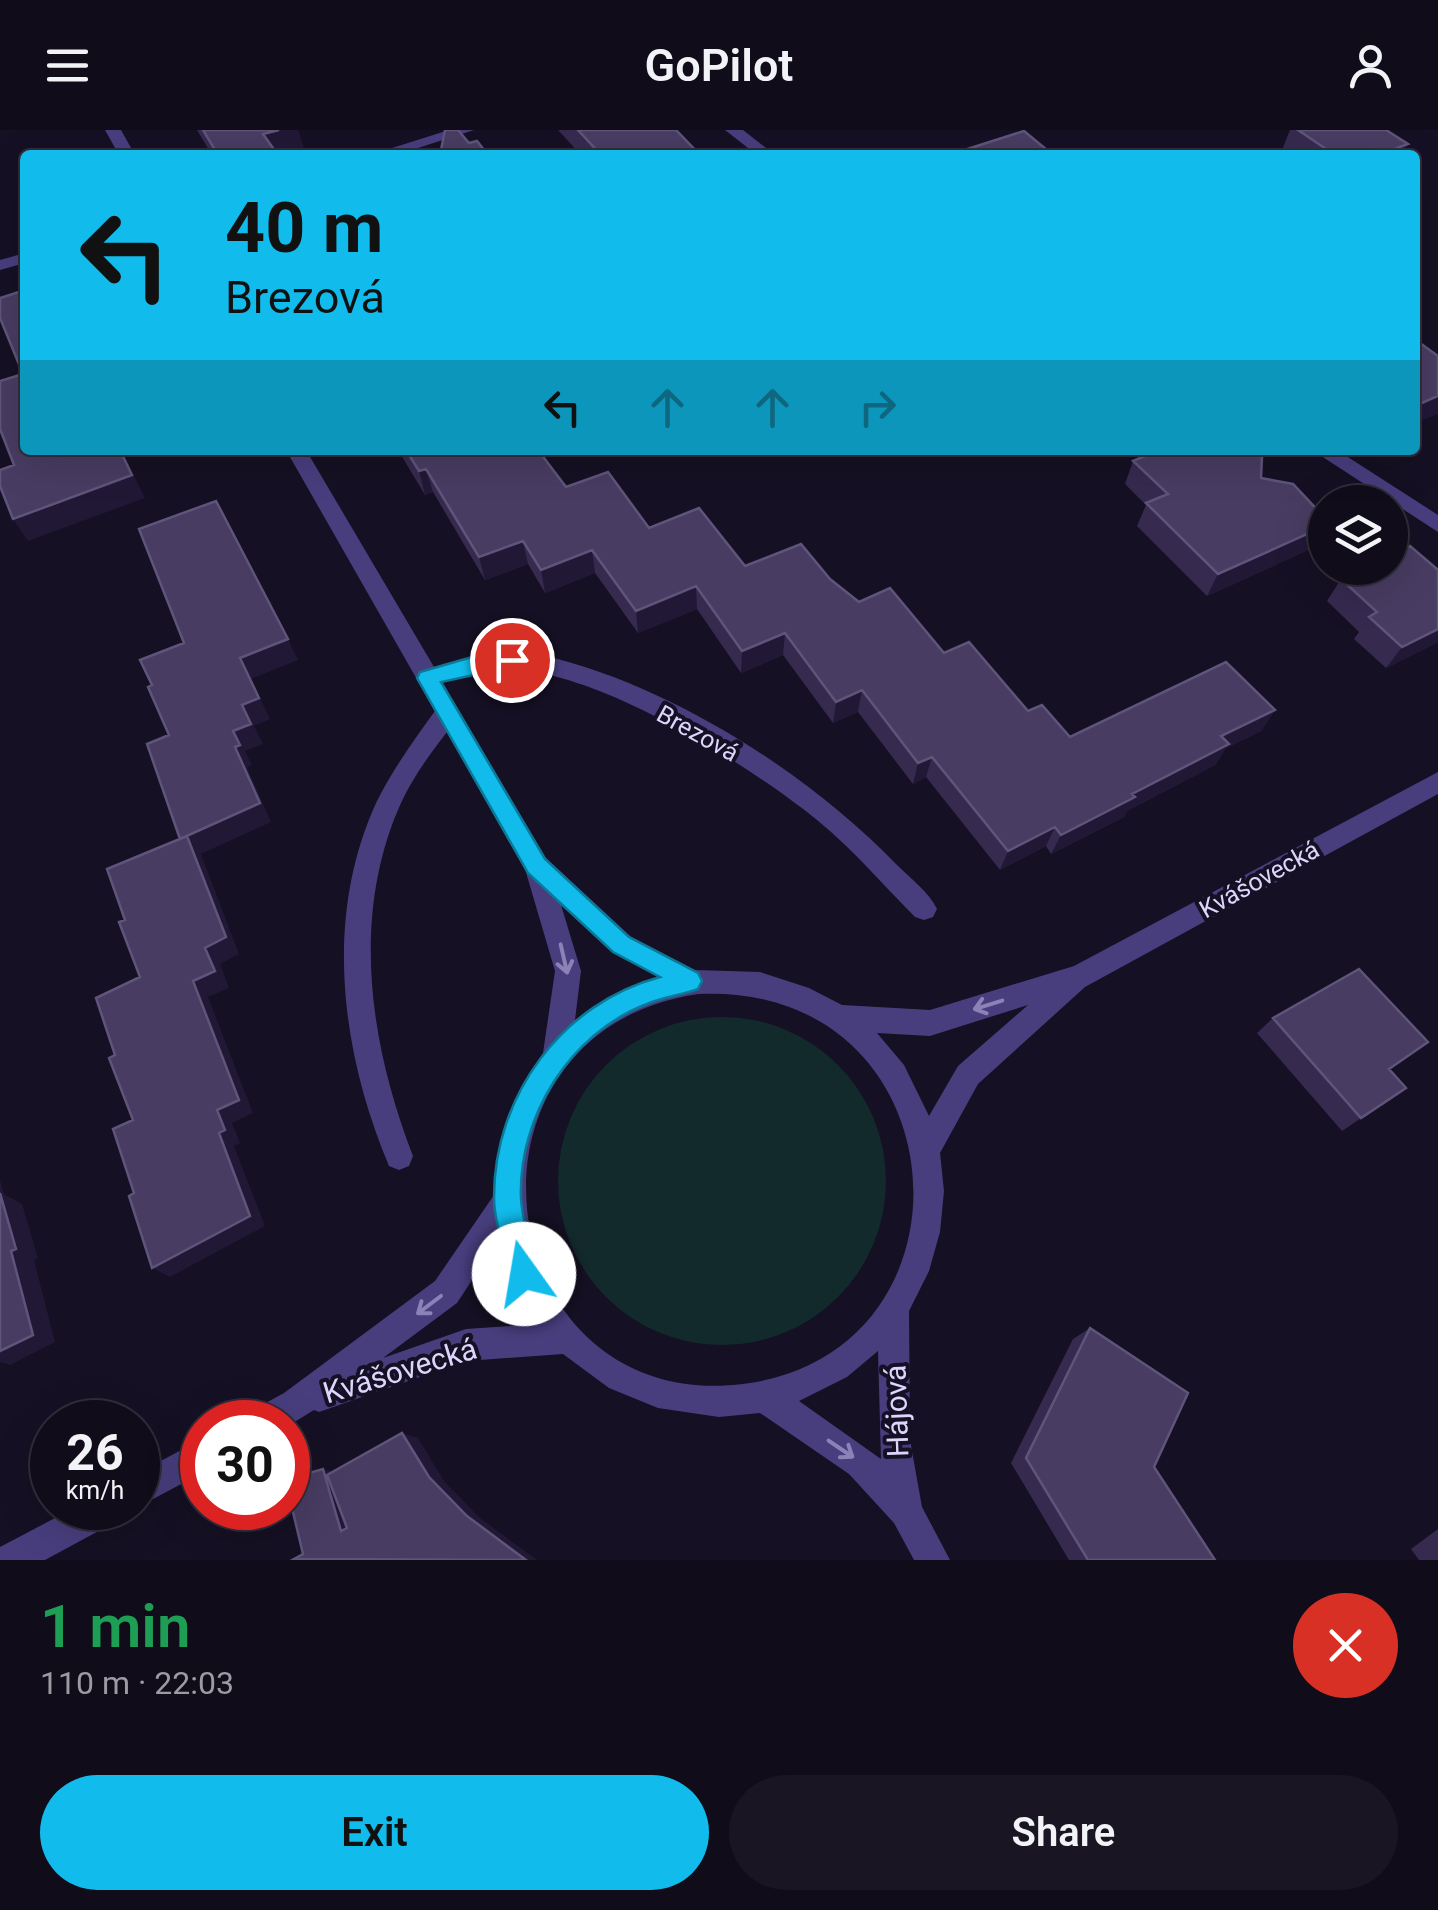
<!DOCTYPE html>
<meta charset="utf-8">
<style>
:root{--surface:#100c1a;--page:#191523;--text:#f1f3f6;--muted:#9c9ba2;--line:#302c39;--accent:#11bcec}
body{margin:0;font-family:Roboto,sans-serif;background:var(--page);color:var(--text);height:100vh;display:flex;flex-direction:column;font-size:38px;white-space:nowrap}
*{box-sizing:border-box;margin:0}
p{font-size:32px;color:var(--muted)}
.icon{flex:none;width:55px;height:55px;fill:none;stroke:currentColor;stroke-width:2;stroke-linecap:round;stroke-linejoin:round}
.map{position:relative;height:1430px;overflow:hidden}
.side{display:flex;flex-direction:column;background:var(--surface);flex:1}
.side>*{flex:none}
.top-card{position:absolute;left:20px;top:20px;width:1400px;height:305px;border-radius:10px;box-shadow:0 10px 40px #0002,0 0 0 2px var(--line);background:#11bcec;color:#111;overflow:hidden}
.controls{position:absolute;left:1308px;top:355px;display:grid;gap:20px}
.controls a{display:grid;place-items:center;width:100px;height:100px;border-radius:50%;background:var(--surface);box-shadow:0 10px 40px #0002,0 0 0 2px var(--line);font-size:50px}
.speed{position:absolute;left:30px;top:1270px;display:flex;gap:20px;font-size:50px;font-weight:700;text-align:center}
.speed>*{display:grid;place-content:center;width:130px;height:130px;border-radius:50%;background:var(--surface);box-shadow:0 10px 40px #0002,0 0 0 2px var(--line);line-height:1}
.speed small{font-size:25px;font-weight:400}
.speed .limit{border:15px solid #d22;background:#fff;color:#111}
.pin{position:absolute;display:grid;place-items:center;width:85px;height:85px;color:#fff;margin:-42px;border:5px solid #fff;border-radius:50%;box-shadow:0 2px 10px #0007}
.me{position:absolute;width:110px;margin:-55px;rotate:347deg;stroke-linejoin:round;filter:drop-shadow(0 0 8px #0008)}
.turn{display:flex;align-items:center;gap:35px;height:210px;padding:0 40px;font-size:45px}
.turn .icon{width:130px;height:130px;stroke-width:2.5}
.turn b{display:block;font-size:70px;line-height:85px}
.lanes{display:flex;align-items:center;height:95px;padding:0 40px;background:#0003;justify-content:center;gap:50px;direction:ltr}
.lanes .off{opacity:.35}
.round{display:grid;place-items:center;flex:none;width:105px;height:105px;border-radius:52px;background:var(--page)}
.summary{display:flex;align-items:center;justify-content:space-between;height:170px;padding:0 40px}
h1{font-size:60px;font-weight:600;line-height:75px;color:#1e9e55}
.cta{display:flex;gap:20px;margin-top:auto;padding:20px 40px}
.cta a{flex:1;height:115px;border-radius:60px;background:var(--accent);color:#111;font-size:40px;font-weight:600;line-height:115px;text-align:center}
.cta a+a{background:var(--page);color:var(--text)}
header{display:flex;justify-content:space-between;align-items:center;height:130px;padding:0 40px;background:var(--surface);font-size:45px;font-weight:600}
.map>svg:first-child{display:block}
.green{fill:#132a2c}
.lines{fill:none;stroke-linecap:round;stroke-linejoin:round}
.minor{fill:#483e7e;fill-rule:evenodd}
.wall{fill:#362a4f}
.shaded-wall{fill:#211836}
.building{fill:#483c62;stroke:#5f547a;stroke-width:2.5}
.oneway{stroke:#8c82b7}
.route{fill:#11bcec;stroke:#0b7a99;stroke-width:2.5}
.labels{text-anchor:middle;stroke-width:8;stroke-linejoin:round;paint-order:stroke}
.street-label{font-size:25px;fill:#ded5fc;stroke:#151023}
.near-street-label{font-size:30px;fill:#ded5fc;stroke:#151023}
</style>
<header><svg class="icon" aria-label="menu" viewBox="0 0 24 24"><path d="M4 6h16M4 12h16M4 18h16"/></svg>GoPilot<svg class="icon" aria-label="person" viewBox="0 0 24 24"><circle cx="12" cy="8" r="4"/><path d="M4 21q1-7 8-7t8 7"/></svg></header>
<div class="map">
<svg width="1438" height="1430" viewBox="0 0 1438 1430">
<rect width="100%" height="100%" fill="#151023"/>
<path class="green" d="M558 1051a164 164 0 1 1 328 0a164 164 0 1 1-328 0Z"/>
<g class="lines">
<path class="minor" d="M 105,0 L 121,0 L 135,25 L 119,25 Z
M 449,0 L 474,0 L 396,25 L 370,25 Z
M 725,0 L 743,0 L 775,25 L 757,25 Z
M 25,123 L 25,133 L 0,140 L 0,130 Z
M 286,320 L 306,320 L 434,537 C 471,526 506,517 546,526 C 671,556 807,642 896,734 C 910,748 929,762 937,779 L 933,787 L 924,790 L 915,787 C 883,755 853,719 817,690 C 746,633 602,543 510,539 C 487,538 464,546 442,552 L 546,728 L 630,806 L 695,840 L 760,842 L 809,858 L 842,875 L 930,880 L 1074,836 L 1438,642 L 1438,664 L 1085,857 L 978,954 L 940,1023 L 944,1061 L 940,1102 L 929,1141 L 909,1181 L 910,1310 L 922,1377 L 950,1430 L 914,1430 L 894,1393 L 849,1344 L 760,1283 L 719,1287 L 658,1278 L 609,1258 L 563,1224 L 466,1231 L 319,1282 L 314,1280 L 288,1296 L 288,1292 L 246,1292 L 251,1281 L 284,1263 L 435,1151 L 494,1065 L 503,1000 L 524,952 L 543,923 L 555,841 L 525,739 L 447,602 C 430,624 413,647 401,673 C 350,786 370,915 413,1026 L 409,1036 L 399,1040 L 389,1036 C 341,922 323,787 377,671 C 393,639 414,610 435,581 ZM 561,775 L 612,822 L 658,847 L 610,867 L 575,890 L 581,841 ZM 698,864 C 963,851 990,1223 743,1254 C 489,1285 438,903 698,864 ZM 1028,875 L 958,936 L 929,986 L 904,935 L 877,903 L 930,906 ZM 499,1109 L 514,1152 L 537,1194 L 466,1199 L 383,1228 L 457,1173 ZM 878,1221 L 881,1329 L 799,1271 L 847,1247 Z
M 1312,320 L 1337,320 L 1438,385 L 1438,402 Z
M 202,1309 L 202,1343 L 138,1377 L 138,1343 Z
M 74,1378 L 124,1378 L 119,1390 L 45,1430 L 0,1430 L 0,1417 Z"/>
</g>
<path class="wall" d="M 197,0 L 298,0 L 304,20 L 285,25 L 212,25 Z
M 558,0 L 676,0 L 700,25 L 581,25 Z
M 1290,0 L 1386,0 L 1403,25 L 1289,25 L 1282,20 Z
M 398,320 L 538,320 L 566,357 L 649,398 L 745,436 L 830,449 L 859,472 L 944,523 L 1028,581 L 1070,607 L 1275,580 L 1261,601 L 1226,618 L 1215,635 L 1127,681 L 1124,687 L 1051,724 L 1046,716 L 1000,740 L 926,647 L 913,654 L 858,582 L 833,593 L 783,525 L 741,543 L 697,479 L 638,503 L 595,443 L 545,463 L 528,434 L 485,450 L 433,362 L 425,365 Z
M 1133,331 L 1261,348 L 1325,388 L 1325,402 L 1317,416 L 1207,466 L 1137,396 L 1146,375 L 1125,354 Z
M 1438,440 L 1438,512 L 1386,538 L 1354,509 L 1359,502 L 1327,471 L 1341,449 Z
M 1273,888 L 1389,939 L 1406,958 L 1342,1001 L 1257,903 Z
M 1090,1198 L 1154,1337 L 1215,1430 L 1069,1430 L 1011,1333 L 1073,1209 Z
M 1438,1399 L 1438,1430 L 1419,1430 L 1411,1419 Z"/>
<path class="shaded-wall" d="M 279,0 L 298,0 L 304,20 L 285,25 L 270,25 L 263,4 Z
M 1408,14 L 1403,25 L 1379,25 Z
M 1438,266 L 1438,284 L 1415,293 L 1415,276 Z
M 120,320 L 121,320 L 145,368 L 28,411 L 13,389 Z
M 426,339 L 433,362 L 425,365 L 419,341 Z
M 1325,396 L 1325,402 L 1317,416 L 1207,466 L 1218,444 Z
M 523,411 L 528,434 L 485,450 L 479,427 Z
M 592,420 L 595,443 L 545,463 L 541,440 Z
M 696,456 L 697,479 L 638,503 L 636,481 Z
M 1438,498 L 1438,512 L 1386,538 L 1402,517 Z
M 785,503 L 783,525 L 741,543 L 742,521 Z
M 288,509 L 298,530 L 251,549 L 270,589 L 254,596 L 263,614 L 245,621 L 252,635 L 247,637 L 271,692 L 201,724 L 239,824 L 220,834 L 229,858 L 208,867 L 253,983 L 232,993 L 240,1013 L 234,1016 L 265,1096 L 170,1147 L 152,1138 L 219,1003 L 217,980 L 193,851 L 205,818 L 180,709 L 235,617 L 233,601 L 242,575 L 240,528 Z
M 862,560 L 858,582 L 833,593 L 836,572 Z
M 1275,580 L 1261,601 L 1226,618 L 1215,635 L 1127,681 L 1124,687 L 1051,724 L 1061,705 L 1132,664 L 1221,606 Z
M 932,627 L 926,647 L 913,654 L 918,633 Z
M 1055,697 L 1046,716 L 1000,740 L 1008,721 Z
M 0,1050 L 4,1064 L 22,1074 L 38,1128 L 34,1130 L 55,1212 L 10,1235 L 0,1232 Z
M 402,1303 L 418,1308 L 444,1351 L 480,1388 L 537,1430 L 526,1430 L 467,1386 L 429,1347 Z
M 323,1339 L 342,1343 L 360,1402 L 341,1401 Z"/>
<path class="building" d="M 203,0 L 279,0 L 263,4 L 278,25 L 218,25 Z
M 445,0 L 458,0 L 469,13 L 477,11 L 488,25 L 440,25 Z
M 578,0 L 676,0 L 700,25 L 601,25 Z
M 1298,0 L 1386,0 L 1408,14 L 1379,25 L 1335,25 Z
M 1024,1 L 1053,25 L 962,25 L 958,22 Z
M 25,160 L 25,320 L 120,320 L 132,345 L 13,389 L 0,356 L 0,340 L 14,335 L 0,299 L 0,251 L 23,244 L 0,188 L 0,168 Z
M 1420,213 L 1438,226 L 1438,266 L 1415,276 L 1415,214 Z
M 406,320 L 538,320 L 566,357 L 608,342 L 649,398 L 699,378 L 745,436 L 801,414 L 830,449 L 859,472 L 890,458 L 944,523 L 969,512 L 1028,581 L 1042,575 L 1070,607 L 1226,532 L 1275,580 L 1221,606 L 1229,614 L 1132,664 L 1135,667 L 1061,705 L 1055,697 L 1008,721 L 932,627 L 918,633 L 862,560 L 836,572 L 785,503 L 742,521 L 696,456 L 636,481 L 592,420 L 541,440 L 523,411 L 479,427 L 426,339 L 419,341 Z
M 1159,320 L 1253,320 L 1262,327 L 1261,348 L 1293,354 L 1325,388 L 1325,396 L 1218,444 L 1146,373 L 1168,364 L 1133,331 Z
M 216,371 L 288,509 L 240,528 L 259,568 L 242,575 L 251,594 L 233,601 L 240,615 L 235,617 L 260,673 L 180,709 L 147,614 L 169,605 L 148,557 L 152,555 L 140,530 L 184,513 L 139,399 Z
M 1410,416 L 1438,440 L 1438,499 L 1402,517 L 1369,487 L 1377,482 L 1341,449 L 1365,438 L 1390,438 L 1390,425 Z
M 187,706 L 226,807 L 205,818 L 215,841 L 193,851 L 239,970 L 217,980 L 225,1000 L 219,1003 L 250,1086 L 152,1138 L 129,1066 L 134,1063 L 113,999 L 133,990 L 109,928 L 115,925 L 96,868 L 140,847 L 119,792 L 125,790 L 107,739 Z
M 1359,839 L 1428,912 L 1389,939 L 1406,958 L 1361,988 L 1273,888 Z
M 0,1063 L 16,1119 L 11,1121 L 33,1205 L 0,1221 Z
M 1090,1198 L 1188,1263 L 1154,1337 L 1215,1430 L 1088,1430 L 1026,1328 Z
M 402,1303 L 429,1347 L 467,1386 L 526,1430 L 294,1429 L 303,1424 L 288,1361 L 288,1349 L 323,1339 L 341,1401 L 347,1398 L 327,1345 Z"/>
<defs><path id="oneway-shaft" d="M-6 0H5M1.5-3L5.5 0L1.5 3" fill="none" stroke-width="1.6" stroke-linecap="round" stroke-linejoin="round" transform="scale(2.5)"/></defs>
<g class="oneway">
<use href="#oneway-shaft" transform="translate(564 829) rotate(77)"/>
<use href="#oneway-shaft" transform="translate(988 875) rotate(163)"/>
<use href="#oneway-shaft" transform="translate(429 1175) rotate(143)"/>
<use href="#oneway-shaft" transform="translate(841 1319) rotate(34)"/>
</g>
<path class="route" d="M 512,522 L 519,524 L 522,530 L 519,535 L 441,552 L 545,729 L 629,807 L 698,843 L 702,851 L 698,859 C 682,865 663,867 647,874 C 570,903 518,987 521,1068 C 522,1093 533,1120 538,1144 L 534,1153 L 524,1157 L 514,1153 L 510,1144 C 505,1120 494,1092 494,1067 C 494,966 562,873 660,847 L 613,822 L 528,743 L 417,548 L 420,542 L 479,525 Z"/>
<g class="labels">
<g class="street-label">
<text transform="translate(698 603) rotate(29)" y="9">Brezová</text>
<text transform="translate(1259 749) rotate(-29)" y="9">Kvášovecká</text>
</g>
<g class="near-street-label">
<text transform="translate(400 1241) rotate(-17)" y="10">Kvášovecká</text>
<text transform="translate(897 1281) rotate(-92)" y="10">Hájová</text>
</g>
</g>
</svg>
<div class="controls">
<a><svg class="icon" aria-label="layers" viewBox="0 0 24 24"><path d="M12 4l9 5-9 5-9-5zM3 14l9 5 9-5"/></svg></a>
</div>
<div class="speed"><div>26<small>km/h</small></div><div class="limit">30</div></div>
<div class="pin" style="left:512px;top:530px;background:#d93025"><svg class="icon" aria-label="arrive" viewBox="0 0 24 24"><path d="M6 21V4h12l-3 4 3 4H6"/></svg></div>
<svg class="me" style="left:524px;top:1144px" viewBox="-20 -20 40 40"><circle r="19" fill="#fff"/><path d="M0-13L10 11 0 6-10 11z" fill="#11bcec"/></svg>
<div class="top-card">
<div class="turn"><svg class="icon" aria-label="left" viewBox="0 0 24 24"><path d="M17 20v-9H6M10 6l-5 5 5 5"/></svg><div><b>40 m</b>Brezová</div></div>
<div class="lanes"><svg class="icon" aria-label="left" viewBox="0 0 24 24"><path d="M17 20v-9H6M10 6l-5 5 5 5"/></svg><svg class="icon off" aria-label="ahead" viewBox="0 0 24 24"><path d="M12 20V5M6 11l6-6 6 6"/></svg><svg class="icon off" aria-label="ahead" viewBox="0 0 24 24"><path d="M12 20V5M6 11l6-6 6 6"/></svg><svg class="icon off" aria-label="right" viewBox="0 0 24 24"><path d="M7 20v-9h11M14 6l5 5-5 5"/></svg></div>
</div>
</div>
<section class="side">
<div class="summary"><div><h1>1 min</h1><p>110 m · 22:03</p></div><a class="round" style="background:#d93025;color:#fff"><svg class="icon" aria-label="close" viewBox="0 0 24 24"><path d="M6 6l12 12M18 6L6 18"/></svg></a></div>
<div class="cta"><a>Exit</a><a>Share</a></div>
</section>
